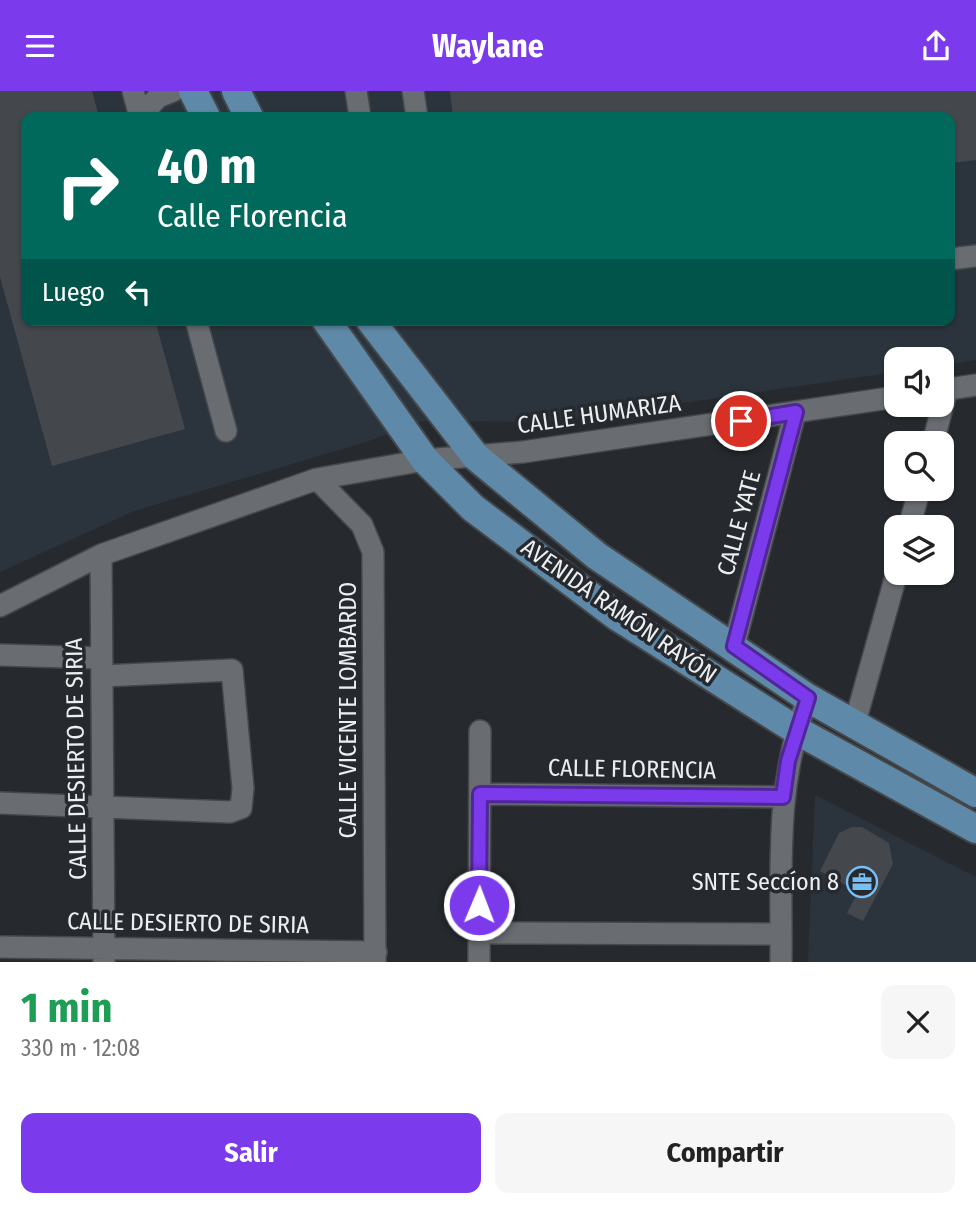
<!DOCTYPE html>
<html lang="es">
<meta charset="utf-8">
<style>
:root{--surface:#fff;--page:#f6f6f6;--text:#222;--muted:#767676;--accent:#7c3aed}
body{margin:0;font-family:"Fira Sans Condensed",sans-serif;background:var(--page);color:var(--text);height:100vh;display:flex;flex-direction:column;font-size:26px;white-space:nowrap}
*{box-sizing:border-box;margin:0}
p{font-size:23px;color:var(--muted)}
.icon{flex:none;width:38px;height:38px;fill:none;stroke:currentColor;stroke-width:2;stroke-linecap:round;stroke-linejoin:round}
.map{position:relative;height:871px;overflow:hidden}
.details{display:flex;flex-direction:column;background:var(--surface);flex:1}
.details>*{flex:none}
.banner{position:absolute;left:21px;top:21px;width:934px;height:214px;border-radius:14px;box-shadow:0 2px 5px #0004;background:#00695c;color:#fff;overflow:hidden}
.controls{position:absolute;left:884px;top:256px;display:grid;gap:14px}
.controls a{display:grid;place-items:center;width:70px;height:70px;border-radius:14px;background:var(--surface);box-shadow:0 2px 5px #0004;font-size:35px}
.pin{position:absolute;display:grid;place-items:center;width:60px;height:60px;color:#fff;margin:-30px;border:4px solid #fff;border-radius:50%;box-shadow:0 2px 7px #0007}
.me{position:absolute;width:77px;margin:-38px;rotate:1deg;stroke-linejoin:round;filter:drop-shadow(0 0 5px #0008)}
.turn{display:flex;align-items:center;gap:24px;height:147px;padding:0 21px;font-size:32px}
.turn .icon{width:91px;height:91px;stroke-width:2.5}
.turn b{display:block;font-size:49px;line-height:60px}
.then{display:flex;align-items:center;height:66px;padding:0 21px;background:#0003;gap:14px;font-size:26px}
.round{display:grid;place-items:center;flex:none;width:74px;height:74px;border-radius:14px;background:var(--page)}
.headline{display:flex;align-items:center;justify-content:space-between;height:119px;padding:0 21px}
h1{font-size:42px;font-weight:700;line-height:52px;color:#1e9e55}
.primary-button{display:flex;gap:14px;margin-top:auto;padding:14px 21px}
.primary-button a{flex:1;height:80px;border-radius:14px;background:var(--accent);color:#fff;font-size:28px;font-weight:700;line-height:80px;text-align:center}
.primary-button a+a{background:var(--page);color:var(--text)}
header{display:flex;justify-content:space-between;align-items:center;height:91px;padding:0 21px;background:var(--accent);color:#fff;font-size:32px;font-weight:700}
.map>svg:first-child{display:block}
.built{fill:#2b343c;fill-rule:evenodd}
.building{fill:#44484c}
.lines{fill:none;stroke-linecap:round;stroke-linejoin:round}
.minor-casing{stroke:#44484b;stroke-width:24}
.major-casing{stroke:#44484b;stroke-width:32}
.minor{stroke:#696d71;stroke-width:21}
.major{stroke:#5f89a8;stroke-width:28}
.route-casing{stroke:#51269a;stroke-width:18}
.route{stroke:#7c3aed;stroke-width:12}
.labels{text-anchor:middle;stroke-width:7;stroke-linejoin:round;paint-order:stroke}
.street-label{font-size:24px;fill:#eceff1;stroke:#262a2e}
.poi-label{font-size:24px;fill:#eceff1;stroke:#262a2e;text-anchor:end}
</style>
<header><svg class="icon" aria-label="menu" viewBox="0 0 24 24"><path d="M4 6h16M4 12h16M4 18h16"/></svg>Waylane<svg class="icon" aria-label="share" viewBox="0 0 24 24"><path d="M12 15V3M7 8l5-5 5 5M5 13v7h14v-7"/></svg></header>
<div class="map">
<svg width="976" height="871" viewBox="0 0 976 871">
<rect width="100%" height="100%" fill="#262a2e"/>
<path class="built" d="M 0,0 L 976,0 L 976,269 L 942,274 L 942,268 L 896,268 L 896,281 L 552,331 L 423,330 L 366,351 L 134,420 L 0,481 ZM 26,26 L 950,26 L 950,229 L 26,229 Z
M 815,704 L 976,786 L 976,871 L 808,871 Z"/>
<path class="building" d="M 0,0 L 92,0 L 99,26 L 26,26 L 26,229 L 155,229 L 185,338 L 52,375 L 0,186 Z
M 450,0 L 976,0 L 976,69 L 950,72 L 950,26 L 453,26 Z
M 852,736 L 862,736 L 889,752 L 893,773 L 863,830 L 847,822 L 858,801 L 820,780 L 839,742 Z"/>
<g class="lines">
<g class="minor-casing">
<path id="minor" d="M 133,0 L 140,26
M 356,0 L 360,26
M 413,0 L 417,26
M 140,26 L 158,6 L 173,0
M 950,168 L 976,165
M 196,229 L 226,340
M 942,299 L 976,294
M 933,352 L 947,298
M 317,388 L 362,434 L 373,461 L 375,871
M 909,436 L 920,397
M 101,464 L 104,871
M 0,515 L 101,464 L 317,388 L 425,369 L 523,361 L 896,306
M 734,555 L 795,322
M 0,564 L 101,567
M 854,635 L 897,481
M 480,703 L 783,706
M 0,712 L 230,721 L 241,717 L 243,697 L 232,579 L 102,585
M 479,842 L 781,843
M 0,856 L 376,861
M 479,871 L 480,640
M 781,871 C 782,780 774,693 808,607"/>
</g>
<g class="major-casing">
<path id="major" d="M 193,0 L 206,26
M 236,0 L 249,26
M 326,229 L 425,369 L 473,417 L 618,526 L 796,639 L 976,738
M 370,229 L 476,366 L 597,465 L 808,607 L 976,702"/>
</g>
<use href="#minor" class="minor"/>
<use href="#major" class="major"/>
</g>
<g class="lines">
<g class="route-casing">
<path id="route" d="M 479,814 L 480,703 L 783,706 L 788,670 L 808,607 L 734,555 L 796,321 L 741,330"/>
</g>
<use href="#route" class="route"/>
</g>
<defs>
<g id="office-ring" transform="scale(1.575)"><circle r="9.5" fill="#262a2e" stroke="#76c0f7" stroke-width="1.5"/><path d="M-6-3h4V-5.5h4V-3h4V5H-6ZM-1-4.5V-3h2v-1.5ZM-6 0V1H6V0Z" fill="#76c0f7"/></g>
</defs>
<g fill-rule="evenodd">
<use href="#office-ring" x="862" y="791"/>
</g>
<g class="labels">
<g class="street-label">
<text transform="translate(599 323) rotate(-8)" y="8">CALLE HUMARIZA</text>
<text transform="translate(739 432) rotate(-75)" y="8">CALLE YATE</text>
<text transform="translate(619 520) rotate(35)" y="8">AVENIDA RAMÓN RAYÓN</text>
<text transform="translate(348 619) rotate(-90)" y="8">CALLE VICENTE LOMBARDO</text>
<text transform="translate(76 668) rotate(-91)" y="8">CALLE DESIERTO DE SIRIA</text>
<text transform="translate(632 678) rotate(1)" y="8">CALLE FLORENCIA</text>
<text transform="translate(188 832) rotate(1)" y="8">CALLE DESIERTO DE SIRIA</text>
</g>
<g class="poi-label">
<text x="839" y="799">SNTE Seccíon 8</text>
</g>
</g>
</svg>
<div class="controls">
<a><svg class="icon" aria-label="sound" viewBox="0 0 24 24"><path d="M4 9h4l5-4v14l-5-4H4zM17 9q2 3 0 6"/></svg></a>
<a><svg class="icon" aria-label="search" viewBox="0 0 24 24"><circle cx="10" cy="10" r="6"/><path d="M15 15l6 6"/></svg></a>
<a><svg class="icon" aria-label="layers" viewBox="0 0 24 24"><path d="M12 4l9 5-9 5-9-5zM3 14l9 5 9-5"/></svg></a>
</div>
<div class="pin" style="left:741px;top:330px;background:#d93025"><svg class="icon" aria-label="arrive" viewBox="0 0 24 24"><path d="M6 21V4h12l-3 4 3 4H6"/></svg></div>
<svg class="me" style="left:479px;top:814px" viewBox="-20 -20 40 40"><circle r="17" fill="#7c3aed" stroke="#fff" stroke-width="3"/><path d="M0-11L8 9 0 5-8 9z" fill="#fff"/></svg>
<div class="banner">
<div class="turn"><svg class="icon" aria-label="right" viewBox="0 0 24 24"><path d="M7 20v-9h11M14 6l5 5-5 5"/></svg><div><b>40 m</b>Calle Florencia</div></div>
<div class="then">Luego<svg class="icon" aria-label="left" viewBox="0 0 24 24"><path d="M17 20v-9H6M10 6l-5 5 5 5"/></svg></div>
</div>
</div>
<section class="details">
<div class="headline"><div><h1>1 min</h1><p>330 m · 12:08</p></div><a class="round"><svg class="icon" aria-label="close" viewBox="0 0 24 24"><path d="M6 6l12 12M18 6L6 18"/></svg></a></div>
<div class="primary-button"><a>Salir</a><a>Compartir</a></div>
</section>
